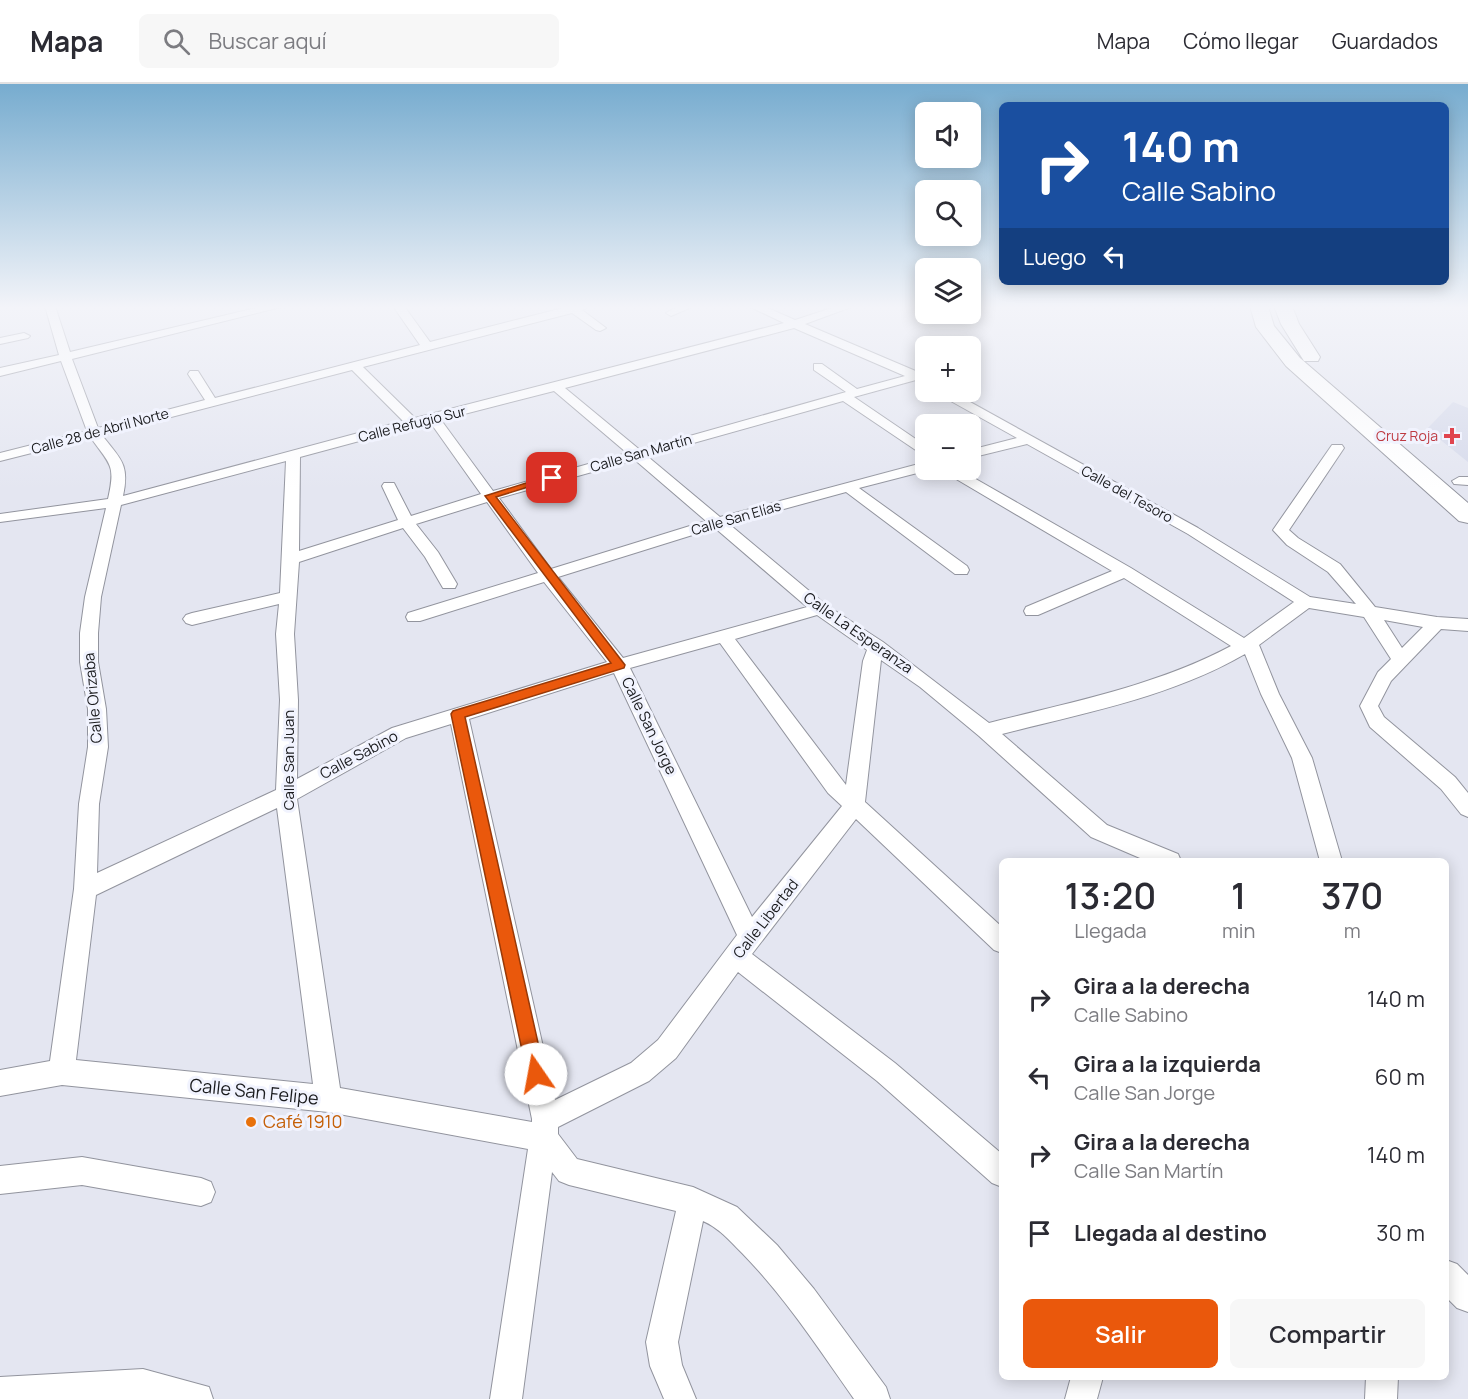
<!DOCTYPE html>
<html lang="es">
<meta charset="utf-8">
<style>
:root{--surface:#fff;--page:#f7f7f7;--text:#2b2b33;--muted:#7c7c81;--line:#e1e1e2;--accent:#ea580c}
body{margin:0;font-family:Manrope,sans-serif;background:var(--page);color:var(--text);height:100vh;display:flex;flex-direction:column;font-size:22px;white-space:nowrap}
*{box-sizing:border-box;margin:0}
p{font-size:20px;color:var(--muted)}
.icon{flex:none;width:33px;height:33px;fill:none;stroke:currentColor;stroke-width:2;stroke-linecap:round;stroke-linejoin:round}
.map{position:relative;flex:1;overflow:hidden}
.details{position:absolute;left:999px;top:774px;width:450px;height:522px;display:flex;flex-direction:column;background:var(--surface);border-radius:9px;box-shadow:0 3px 15px #0003}
.details>*{flex:none}
.banner{position:absolute;left:999px;top:18px;width:450px;height:183px;border-radius:9px;box-shadow:0 3px 15px #0003;background:#1a4fa0;color:#fff;overflow:hidden}
.fabs{position:absolute;left:915px;top:18px;display:grid;gap:12px}
.fabs a{display:grid;place-items:center;width:66px;height:66px;border-radius:9px;background:var(--surface);box-shadow:0 3px 15px #0003;font-size:30px}
.pin{position:absolute;display:grid;place-items:center;width:51px;height:51px;color:#fff;margin:-26px;border-radius:12px;box-shadow:0 3px 9px #0006}
.me{position:absolute;width:66px;margin:-33px;rotate:348deg;stroke-linejoin:round;filter:drop-shadow(0 0 4px #0008)}
.turn{display:flex;align-items:center;gap:21px;height:126px;padding:0 24px;font-size:27px}
.turn .icon{width:78px;height:78px;stroke-width:2.5}
.turn b{display:block;font-size:42px;line-height:51px}
.then{display:flex;align-items:center;height:57px;padding:0 24px;background:#0003;gap:12px;font-size:22px}
.eta{display:flex;justify-content:space-evenly;align-items:center;height:102px;text-align:center}
.eta b{font-size:36px;font-weight:600;line-height:42px}
.primary-button{display:flex;gap:12px;margin-top:auto;padding:12px 24px}
.primary-button a{flex:1;height:69px;border-radius:9px;background:var(--accent);color:#fff;font-size:24px;font-weight:600;line-height:69px;text-align:center}
.primary-button a+a{background:var(--page);color:var(--text)}
ul{padding:0;list-style:none}
li{display:flex;align-items:center;gap:18px;height:78px;padding:0 24px}
li div{flex:1}
li b{display:block;font-size:22px}
li em{font-style:normal}
header{display:flex;align-items:center;gap:36px;box-sizing:border-box;height:84px;padding:0 30px;background:var(--surface);border-bottom:2px solid var(--line)}
header strong{font-size:28px}
nav{display:flex;gap:33px;margin-inline-start:auto;font-size:21px}
.search{width:420px;height:54px;background:var(--page);display:flex;align-items:center;gap:15px;box-sizing:border-box;padding:0 21px;border-radius:9px;color:var(--muted);font-size:22px}
.map>svg:first-child{display:block}
.built{fill:#d6daeb}
.lines{fill:none;stroke-linecap:round;stroke-linejoin:round}
.street-casing{stroke:#92949e;stroke-width:2}
.primary-casing{stroke:#92949e;stroke-width:2}
.street{fill:#fff;fill-rule:evenodd}
.primary{fill:#fff;fill-rule:evenodd}
.route{fill:#ea580c;stroke:#983908;stroke-width:1.5}
.health-dot{fill:#e0444e;stroke:#f1f3fe;stroke-width:2}
.food-dot{fill:#e8710a;stroke:#f1f3fe;stroke-width:2}
.labels{text-anchor:middle;stroke-width:6;stroke-linejoin:round;paint-order:stroke}
.far-street-label{font-size:14px;fill:#191a1d;stroke:#f1f3fe}
.far-health-label{font-size:14px;fill:#be3a42;stroke:#f1f3fe;text-anchor:end}
.street-label{font-size:15px;fill:#191a1d;stroke:#f1f3fe}
.near-street-label{font-size:18px;fill:#191a1d;stroke:#f1f3fe}
.near-food-label{font-size:18px;fill:#c56008;stroke:#f1f3fe;text-anchor:start}
</style>
<header>
<strong>Mapa</strong>
<div class="search"><svg class="icon" aria-label="search" viewBox="0 0 24 24"><circle cx="10" cy="10" r="6"/><path d="M15 15l6 6"/></svg>Buscar aquí</div>
<nav><a>Mapa</a><a>Cómo llegar</a><a>Guardados</a></nav>
</header>
<div class="map">
<svg width="1468" height="1315" viewBox="0 0 1468 1315">
<rect width="100%" height="100%" fill="#e4e6f1"/>
<path class="built" d="M 1453,318 L 1468,324 L 1468,378 L 1427,345 Z"/>
<g class="lines">
<g class="street-casing">
<path id="street" d="M 45,222 L 55,222 L 70,268 L 265,222 L 285,222 L 72,275 L 98,344 L 205,316 L 188,290 L 190,287 L 198,287 L 215,314 L 420,261 L 393,222 L 404,222 L 430,258 L 571,222 L 590,222 L 582,226 L 606,244 L 600,247 L 596,246 L 572,229 L 363,283 L 415,334 L 784,239 L 748,222 L 763,222 L 795,236 L 838,222 L 854,222 L 805,240 L 925,291 L 925,297 L 916,296 L 854,313 L 926,362 L 926,373 L 843,317 L 647,372 L 720,433 L 926,378 L 926,386 L 929,386 L 859,404 L 967,482 L 969,486 L 967,490 L 955,490 L 846,408 L 729,440 L 826,521 L 883,558 L 989,639 C 1071,618 1156,602 1231,562 L 1124,494 L 1038,531 L 1026,531 L 1024,527 L 1026,523 L 1112,487 L 946,389 L 944,386 L 960,386 L 1131,484 L 1244,554 L 1294,518 L 1188,450 L 1027,360 L 970,374 L 970,366 L 1017,354 L 940,311 L 938,308 L 952,308 L 1198,444 L 1310,513 L 1356,520 L 1328,488 L 1287,461 L 1273,446 L 1332,361 L 1342,361 L 1344,364 L 1289,446 L 1298,454 L 1340,480 L 1375,523 L 1437,533 L 1468,535 L 1468,547 L 1441,545 L 1391,597 L 1378,622 L 1384,633 L 1455,693 L 1468,709 L 1468,733 L 1461,730 L 1441,705 L 1370,643 L 1360,622 L 1378,588 L 1391,575 L 1364,533 L 1309,524 L 1259,561 L 1279,610 L 1312,674 L 1342,777 L 1320,777 L 1292,674 L 1261,610 L 1245,570 C 1171,613 1084,629 1002,650 L 1107,741 L 1178,770 L 1181,777 L 1147,777 L 1091,753 L 979,652 L 920,603 L 881,576 L 865,718 L 1002,843 L 1002,869 L 994,866 L 856,735 L 752,870 L 895,979 L 1002,1070 L 1002,1103 L 992,1099 L 877,997 L 738,888 L 676,974 L 649,997 L 558,1043 L 558,1050 L 577,1075 L 693,1103 L 737,1123 L 777,1161 L 814,1205 L 886,1303 L 890,1315 L 854,1315 C 819,1265 785,1213 742,1169 C 729,1156 719,1144 703,1137 L 678,1258 L 682,1281 L 696,1315 L 664,1315 L 650,1282 L 646,1258 L 676,1127 L 569,1101 L 559,1097 L 552,1088 L 522,1315 L 490,1315 L 528,1065 L 328,1028 L 62,1001 L 0,1012 L 0,986 L 50,977 L 74,805 L 79,720 L 88,663 L 88,625 L 80,578 L 80,549 L 85,513 L 106,424 L 0,438 L 0,430 L 108,415 C 116,380 110,381 91,354 L 0,377 L 0,369 L 87,347 L 61,277 L 0,292 L 0,284 L 59,271 ZM 794,244 L 905,292 L 857,305 L 822,280 L 814,280 L 814,286 L 846,308 L 640,366 L 565,304 ZM 352,286 L 403,337 L 123,412 C 130,379 120,375 102,351 ZM 554,307 L 627,369 L 493,407 L 441,336 ZM 430,338 L 481,410 L 411,432 L 394,399 L 384,399 L 382,402 L 398,436 L 299,467 L 300,373 ZM 635,376 L 706,437 L 551,485 L 499,414 ZM 286,377 L 280,509 L 192,529 L 186,531 L 183,535 L 186,539 L 192,541 L 279,520 L 276,550 L 280,616 L 276,706 L 97,789 L 99,720 L 108,663 L 106,625 L 98,578 L 98,549 L 101,513 L 121,421 ZM 487,418 L 538,489 L 408,529 L 406,533 L 408,537 L 420,537 L 544,498 L 607,578 L 392,644 L 297,695 L 298,616 L 294,550 L 299,478 L 403,444 L 425,473 L 443,504 L 455,504 L 457,500 L 438,468 L 416,440 ZM 715,444 L 807,523 L 623,574 L 558,493 ZM 817,531 L 867,566 L 863,577 L 846,701 L 735,555 ZM 1384,536 L 1423,543 L 1402,564 ZM 720,559 L 828,709 L 842,722 L 752,833 L 630,584 ZM 614,589 L 737,851 L 658,956 L 631,979 L 555,1016 L 469,635 ZM 451,640 L 532,1035 L 532,1038 L 340,1004 L 297,715 L 406,654 ZM 277,724 L 313,1000 L 76,976 L 96,811 Z
M 679,222 L 694,222 L 671,232 L 666,229 Z
M 24,249 L 30,252 L 28,254 L 0,260 L 0,254 Z
M 970,265 L 978,266 L 980,268 L 970,272 Z
M 1459,393 L 1468,393 L 1468,401 L 1454,400 L 1452,397 Z
M 82,1073 L 201,1094 L 211,1098 L 215,1108 L 211,1118 L 201,1122 L 82,1101 L 0,1110 L 0,1082 Z
M 1446,1176 L 1457,1180 L 1468,1191 L 1468,1228 L 1457,1224 L 1446,1213 Z
M 143,1285 L 209,1303 L 213,1315 L 0,1315 L 0,1293 Z
M 1071,1293 L 1103,1293 L 1097,1315 L 1065,1315 Z
M 1366,1293 L 1398,1293 L 1397,1315 L 1365,1315 Z"/>
</g>
<g class="primary-casing">
<path id="primary" d="M 1250,222 L 1268,222 L 1274,242 L 1300,274 L 1468,419 L 1468,439 L 1459,437 L 1286,282 L 1256,243 Z
M 1274,222 L 1292,222 L 1299,240 L 1320,273 L 1318,277 L 1304,277 L 1281,240 Z"/>
</g>
<use href="#street" class="street"/>
<use href="#primary" class="primary"/>
</g>
<linearGradient id="sky" x2="0" y2="1"><stop stop-color="#77accf"/><stop offset="0.55" stop-color="#f3f4f9"/><stop offset="1" stop-color="#f3f4f9" stop-opacity="0"/></linearGradient>
<rect width="1468" height="406" fill="url(#sky)"/>
<path class="route" d="M 548,392 L 557,394 L 496,413 L 625,581 L 624,584 L 465,633 L 545,990 L 542,996 L 536,999 L 529,996 L 527,990 L 451,630 L 453,627 L 611,579 L 485,412 Z"/>
<path class="health-dot" d="M1449 343h6v6h6v6h-6v6h-6v-6h-6v-6h6z"/>
<circle class="food-dot" cx="251" cy="1038" r="6"/>
<g class="labels">
<g class="far-street-label">
<text transform="translate(412 340) rotate(-14)" y="5">Calle Refugio Sur</text>
<text transform="translate(100 347) rotate(-15)" y="5">Calle 28 de Abril Norte</text>
<text transform="translate(641 369) rotate(-16)" y="5">Calle San Martín</text>
<text transform="translate(1127 410) rotate(29)" y="5">Calle del Tesoro</text>
<text transform="translate(736 434) rotate(-16)" y="5">Calle San Elías</text>
</g>
<g class="far-health-label">
<text x="1438" y="357">Cruz Roja</text>
</g>
<g class="street-label">
<text transform="translate(858 549) rotate(35)" y="5">Calle La Esperanza</text>
<text transform="translate(93 614) rotate(-95)" y="5">Calle Orizaba</text>
<text transform="translate(649 642) rotate(64)" y="5">Calle San Jorge</text>
<text transform="translate(359 671) rotate(-28)" y="5">Calle Sabino</text>
<text transform="translate(289 676) rotate(-90)" y="5">Calle San Juan</text>
<text transform="translate(766 835) rotate(-52)" y="5">Calle Libertad</text>
</g>
<g class="near-street-label">
<text transform="translate(254 1008) rotate(6)" y="6">Calle San Felipe</text>
</g>
<g class="near-food-label">
<text x="263" y="1044">Café 1910</text>
</g>
</g>
</svg>
<div class="fabs">
<a><svg class="icon" aria-label="sound" viewBox="0 0 24 24"><path d="M4 9h4l5-4v14l-5-4H4zM17 9q2 3 0 6"/></svg></a>
<a><svg class="icon" aria-label="search" viewBox="0 0 24 24"><circle cx="10" cy="10" r="6"/><path d="M15 15l6 6"/></svg></a>
<a><svg class="icon" aria-label="layers" viewBox="0 0 24 24"><path d="M12 4l9 5-9 5-9-5zM3 14l9 5 9-5"/></svg></a>
<a>+</a>
<a>−</a>
</div>
<div class="pin" style="left:552px;top:394px;background:#d93025"><svg class="icon" aria-label="arrive" viewBox="0 0 24 24"><path d="M6 21V4h12l-3 4 3 4H6"/></svg></div>
<svg class="me" style="left:536px;top:990px" viewBox="-20 -20 40 40"><circle r="19" fill="#fff"/><path d="M0-13L10 11 0 6-10 11z" fill="#ea580c"/></svg>
<div class="banner">
<div class="turn"><svg class="icon" aria-label="right" viewBox="0 0 24 24"><path d="M7 20v-9h11M14 6l5 5-5 5"/></svg><div><b>140 m</b>Calle Sabino</div></div>
<div class="then">Luego<svg class="icon" aria-label="left" viewBox="0 0 24 24"><path d="M17 20v-9H6M10 6l-5 5 5 5"/></svg></div>
</div>
<section class="details">
<div class="eta">
<div><b>13:20</b><p>Llegada</p></div>
<div><b>1</b><p>min</p></div>
<div><b>370</b><p>m</p></div>
</div>
<ul>
<li><svg class="icon" aria-label="right" viewBox="0 0 24 24"><path d="M7 20v-9h11M14 6l5 5-5 5"/></svg><div><b>Gira a la derecha</b><p>Calle Sabino</p></div><em>140 m</em></li>
<li><svg class="icon" aria-label="left" viewBox="0 0 24 24"><path d="M17 20v-9H6M10 6l-5 5 5 5"/></svg><div><b>Gira a la izquierda</b><p>Calle San Jorge</p></div><em>60 m</em></li>
<li><svg class="icon" aria-label="right" viewBox="0 0 24 24"><path d="M7 20v-9h11M14 6l5 5-5 5"/></svg><div><b>Gira a la derecha</b><p>Calle San Martín</p></div><em>140 m</em></li>
<li><svg class="icon" aria-label="arrive" viewBox="0 0 24 24"><path d="M6 21V4h12l-3 4 3 4H6"/></svg><div><b>Llegada al destino</b></div><em>30 m</em></li>
</ul>
<div class="primary-button"><a>Salir</a><a>Compartir</a></div>
</section>
</div>
